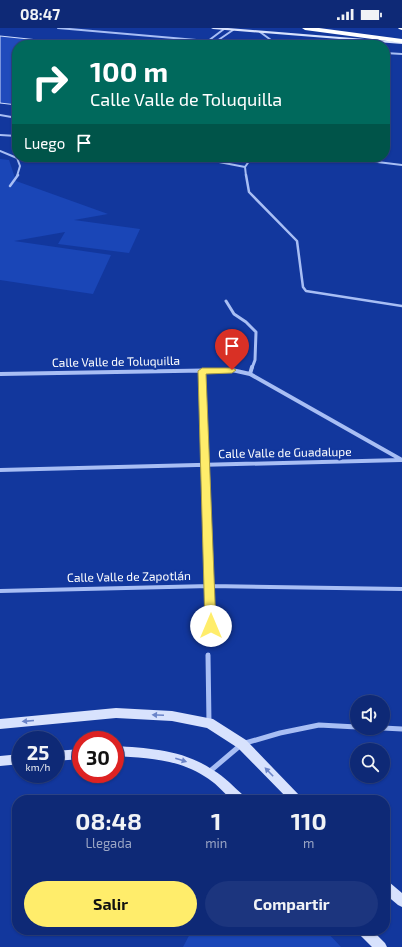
<!DOCTYPE html>
<html lang="es">
<meta charset="utf-8">
<style>
:root{--surface:#0e2976;--page:#1c357e;--text:#f1f3f6;--muted:#9ba6c5;--line:#2e4588;--accent:#ffed6b}
body{margin:0;font-family:"Exo 2",sans-serif;background:var(--page);color:var(--text);height:100vh;display:flex;flex-direction:column;font-size:15px;white-space:nowrap}
*{box-sizing:border-box;margin:0}
p{font-size:13px;color:var(--muted)}
.icon{flex:none;width:22px;height:22px;fill:none;stroke:currentColor;stroke-width:2;stroke-linecap:round;stroke-linejoin:round}
.map{position:relative;flex:1;overflow:hidden}
.side{position:absolute;left:12px;top:767px;width:378px;height:140px;display:flex;flex-direction:column;background:var(--surface);border-radius:16px;box-shadow:0 1px 3px #0004,0 0 0 1px var(--line)}
.side>*{flex:none}
.hud{position:absolute;left:12px;top:12px;width:378px;height:122px;border-radius:16px;box-shadow:0 1px 3px #0004,0 0 0 1px var(--line);background:#00695c;color:#fff;overflow:hidden}
.fabs{position:absolute;left:350px;top:667px;display:grid;gap:8px}
.fabs a{display:grid;place-items:center;width:40px;height:40px;border-radius:50%;background:var(--surface);box-shadow:0 1px 3px #0004,0 0 0 1px var(--line);font-size:20px}
.speed{position:absolute;left:12px;top:703px;display:flex;gap:8px;font-size:20px;font-weight:700;text-align:center}
.speed>*{display:grid;place-content:center;width:52px;height:52px;border-radius:50%;background:var(--surface);box-shadow:0 1px 3px #0004,0 0 0 1px var(--line);line-height:1}
.speed small{font-size:10px;font-weight:400}
.speed .limit{border:6px solid #d22;background:#fff;color:#111}
.pin{position:absolute;display:grid;place-items:center;width:34px;height:34px;color:#fff;margin:-41px -17px;border-radius:50% 50% 50% 0;rotate:-45deg;box-shadow:0 0 4px #0007}
.pin .icon{rotate:45deg}
.me{position:absolute;width:44px;margin:-22px;rotate:0deg;stroke-linejoin:round;filter:drop-shadow(0 0 3px #0008)}
.turn{display:flex;align-items:center;gap:14px;height:84px;padding:0 12px;font-size:18px}
.turn .icon{width:52px;height:52px;stroke-width:2.5}
.turn b{display:block;font-size:28px;line-height:34px}
.then{display:flex;align-items:center;height:38px;padding:0 12px;background:#0003;gap:8px;font-size:15px}
.eta{display:flex;justify-content:space-evenly;align-items:center;height:68px;text-align:center}
.eta b{font-size:24px;font-weight:700;line-height:28px}
.action{display:flex;gap:8px;margin-top:auto;padding:8px 12px}
.action a{flex:1;height:46px;border-radius:24px;background:var(--accent);color:#111;font-size:16px;font-weight:700;line-height:46px;text-align:center}
.action a+a{background:var(--page);color:var(--text)}
.status{display:flex;justify-content:space-between;align-items:center;height:28px;padding:0 20px;background:var(--surface);direction:ltr}
.status svg{height:11px;fill:currentColor}
.map>svg:first-child{display:block}
.green{fill:#1a46b7}
.building{fill:#204bbc;stroke:#d1defe}
.lines{fill:none;stroke-linecap:round;stroke-linejoin:round}
.lane-far1{stroke:#a8bef4;stroke-width:2}
.lane{stroke:#a8bef4;stroke-width:2.5}
.street-far2{stroke:#a8bef4;stroke-width:3}
.street-far1{stroke:#a8bef4;stroke-width:4}
.street{stroke:#a8bef4;stroke-width:5}
.secondary{fill:#d8e2fd;fill-rule:evenodd}
.highway{fill:#fff;fill-rule:evenodd}
.oneway{fill:#6b84c8}
.route{fill:#ffed6b;stroke:#a69a46}
.labels{text-anchor:middle;stroke-width:4;stroke-linejoin:round;paint-order:stroke}
.street-label{font-size:12px;fill:#fff;stroke:#12379d}
</style>
<div class="status"><b>08:47</b><svg viewBox="0 0 49 12"><path d="M0 12V9h3v3zM5 12V6h3v6zM10 12V3h3v9zM15 12V0h3v12zM26 1h20v11H26zM47 4h2v5h-2z"/></svg></div>
<div class="map">
<svg width="402" height="919" viewBox="0 0 402 919">
<rect width="100%" height="100%" fill="#12379d"/>
<path class="green" d="M 0,131 L 9,132 L 16,153 L 108,186 L 74,192 L 140,201 L 129,225 L 58,216 L 65,204 L 14,213 L 111,227 L 93,266 L 0,252 Z
M 192,902 L 325,902 L 341,919 L 183,919 Z"/>
<path class="building" d="M 0,8 L 86,17 L 17,17 L 17,77 L 0,75 Z"/>
<g class="lines">
<path class="lane-far1" d="M 58,0 L 208,13
M 260,4 L 271,12 L 299,17
M 206,17 L 208,13 L 224,1
M 211,17 L 233,2
M 385,25 L 402,26
M 0,87 L 17,90
M 0,107 L 17,108
M 0,123 L 17,130 L 20,138 L 17,148
M 193,129 L 245,139
M 337,129 L 402,137
M 246,148 L 245,139 L 252,129"/>
<path class="lane" d="M 246,147 L 249,164 L 297,213 L 303,259 L 306,263 L 402,278
M 10,158 L 18,147"/>
<path class="street-far2" d="M 226,273 L 234,286 L 246,294 L 256,304 L 255,332 L 252,340"/>
<path class="street-far1" d="M 201,343 L 211,591
M 0,346 L 232,342 L 250,346 L 402,432
M 250,346 L 252,339
M 0,442 L 401,432
M 0,563 L 210,558 L 402,561"/>
<path class="street" d="M 211,590 L 211,599
M 208,627 L 209,695
M 383,700 L 402,701
M 209,744 L 242,716 L 280,705 L 319,697 L 357,699"/>
<path class="secondary" d="M 211,0 L 228,0 L 402,14 L 402,16 L 213,1 Z
M 116,680 L 172,683 L 213,691 L 246,712 L 300,768 L 301,772 L 289,772 L 238,720 L 207,700 L 172,693 L 116,690 L 0,701 L 0,691 Z
M 115,718 C 149,720 184,722 213,742 C 225,749 234,759 244,768 L 245,772 L 232,772 C 223,764 215,754 204,748 C 178,731 145,730 115,728 Z
M 81,721 L 81,731 L 55,733 L 55,723 Z
M 21,726 L 21,736 L 0,738 L 0,728 Z
M 385,852 L 389,854 L 402,865 L 402,879 L 398,877 L 385,866 Z
M 357,902 L 372,902 L 385,915 L 387,919 L 372,919 L 359,906 Z"/>
<path class="highway" d="M 302,0 L 319,0 L 402,11 L 402,15 L 305,2 Z
M 398,0 L 402,0 L 402,2 L 399,1 Z"/>
</g>
<defs><path id="oneway-solid" d="M-6-.8H1V-3.2L6.5 0L1 3.2V.8H-6Z"/></defs>
<g class="oneway">
<use href="#oneway-solid" transform="translate(158 687) rotate(-177)"/>
<use href="#oneway-solid" transform="translate(28 693) rotate(175)"/>
<use href="#oneway-solid" transform="translate(181 732) rotate(17)"/>
<use href="#oneway-solid" transform="translate(269 744) rotate(-134)"/>
</g>
<path class="route" d="M 202,340 L 232,340 L 236,342 L 232,345 L 206,346 L 216,598 L 214,602 L 211,603 L 207,602 L 205,598 L 198,343 Z"/>
<g class="labels">
<g class="street-label">
<text transform="translate(116 334) rotate(-1)" y="4">Calle Valle de Toluquilla</text>
<text transform="translate(285 425) rotate(-1)" y="4">Calle Valle de Guadalupe</text>
<text transform="translate(129 549) rotate(-1)" y="4">Calle Valle de Zapotlán</text>
</g>
</g>
</svg>
<div class="fabs">
<a><svg class="icon" aria-label="sound" viewBox="0 0 24 24"><path d="M4 9h4l5-4v14l-5-4H4zM17 9q2 3 0 6"/></svg></a>
<a><svg class="icon" aria-label="search" viewBox="0 0 24 24"><circle cx="10" cy="10" r="6"/><path d="M15 15l6 6"/></svg></a>
</div>
<div class="speed"><div>25<small>km/h</small></div><div class="limit">30</div></div>
<div class="pin" style="left:232px;top:342px;background:#d93025"><svg class="icon" aria-label="arrive" viewBox="0 0 24 24"><path d="M6 21V4h12l-3 4 3 4H6"/></svg></div>
<svg class="me" style="left:211px;top:598px" viewBox="-20 -20 40 40"><circle r="19" fill="#fff"/><path d="M0-13L10 11 0 6-10 11z" fill="#ffed6b"/></svg>
<div class="hud">
<div class="turn"><svg class="icon" aria-label="right" viewBox="0 0 24 24"><path d="M7 20v-9h11M14 6l5 5-5 5"/></svg><div><b>100 m</b>Calle Valle de Toluquilla</div></div>
<div class="then">Luego<svg class="icon" aria-label="arrive" viewBox="0 0 24 24"><path d="M6 21V4h12l-3 4 3 4H6"/></svg></div>
</div>
<section class="side">
<div class="eta">
<div><b>08:48</b><p>Llegada</p></div>
<div><b>1</b><p>min</p></div>
<div><b>110</b><p>m</p></div>
</div>
<div class="action"><a>Salir</a><a>Compartir</a></div>
</section>
</div>
